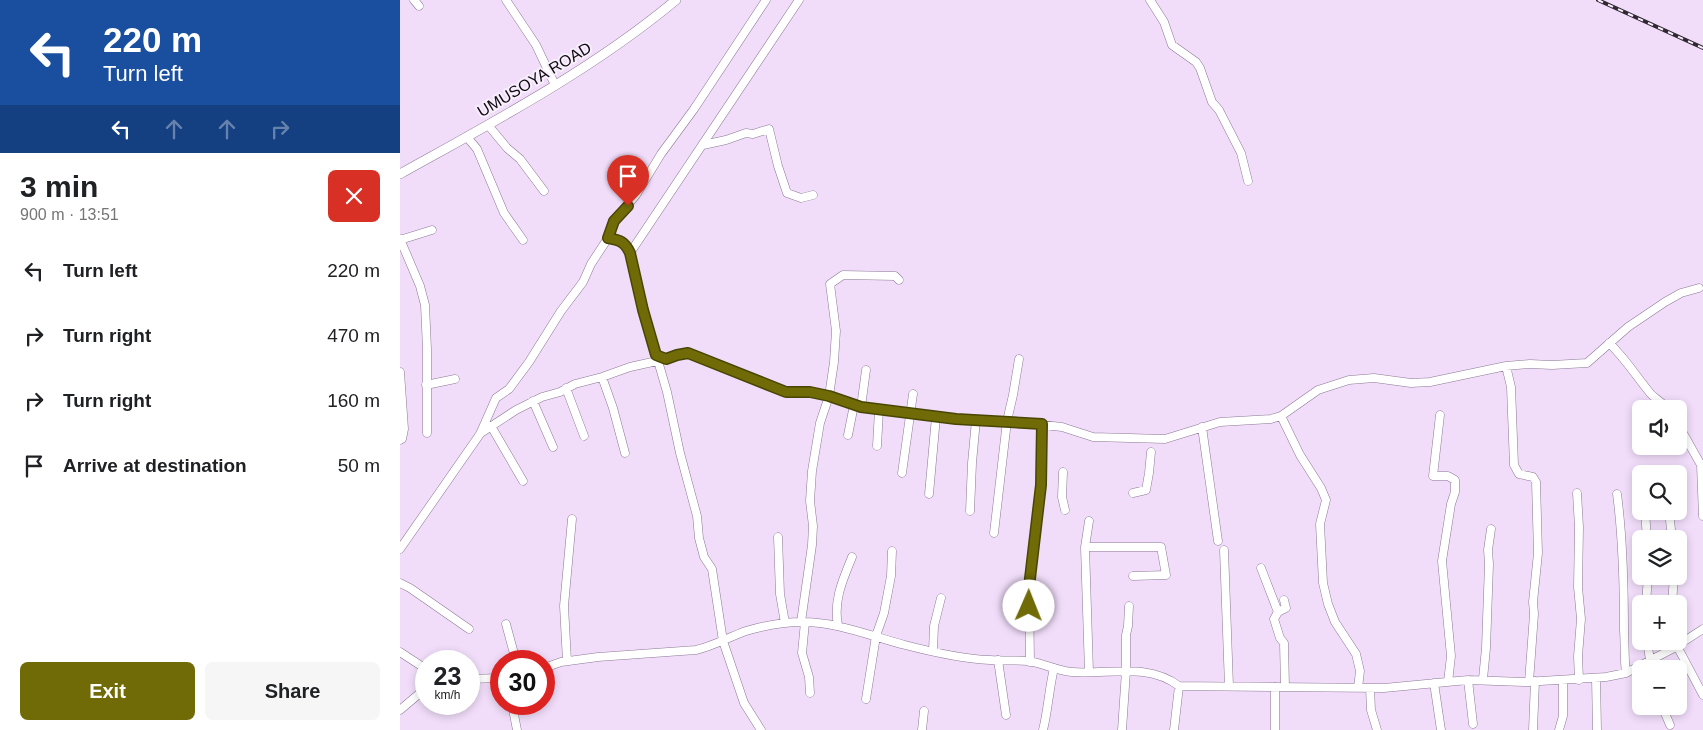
<!DOCTYPE html>
<meta charset="utf-8">
<style>
:root{--surface:#fff;--page:#f6f6f6;--text:#202124;--muted:#757577;--accent:#706b06}
body{margin:0;font-family:Helvetica,sans-serif;background:var(--page);color:var(--text);height:100vh;display:flex;flex-direction:column;font-size:19px;white-space:nowrap}
*{box-sizing:border-box;margin:0}
p{font-size:16px;color:var(--muted)}
.icon{flex:none;width:28px;height:28px;fill:none;stroke:currentColor;stroke-width:2;stroke-linecap:round;stroke-linejoin:round}
.map{position:relative;flex:1;overflow:hidden}
.drawer{display:flex;flex-direction:column;background:var(--surface);width:400px}
.drawer>*{flex:none}
.top-card{background:#1a4fa0;color:#fff;overflow:hidden}
.buttons{position:absolute;left:1232px;top:400px;display:grid;gap:10px}
.buttons a{display:grid;place-items:center;width:55px;height:55px;border-radius:8px;background:var(--surface);box-shadow:0 2px 8px #0003;font-size:25px}
.speed{position:absolute;left:15px;top:650px;display:flex;gap:10px;font-size:25px;font-weight:700;text-align:center}
.speed>*{display:grid;place-content:center;width:65px;height:65px;border-radius:50%;background:var(--surface);box-shadow:0 2px 8px #0003;line-height:1}
.speed small{font-size:12px;font-weight:400}
.speed .limit{border:8px solid #d22;background:#fff;color:#111}
.pin{position:absolute;display:grid;place-items:center;width:42px;height:42px;color:#fff;margin:-51px -21px;border-radius:50% 50% 50% 0;rotate:-45deg;box-shadow:0 0 5px #0007}
.pin .icon{rotate:45deg}
.me{position:absolute;width:55px;margin:-28px;rotate:1deg;stroke-linejoin:round;filter:drop-shadow(0 0 4px #0008)}
.turn{display:flex;align-items:center;gap:18px;height:105px;padding:0 20px;font-size:22px}
.turn .icon{width:65px;height:65px;stroke-width:2.5}
.turn b{display:block;font-size:35px;line-height:42px}
.lanes{display:flex;align-items:center;height:48px;padding:0 20px;background:#0003;justify-content:center;gap:25px;direction:ltr}
.lanes .off{opacity:.35}
.round{display:grid;place-items:center;flex:none;width:52px;height:52px;border-radius:8px;background:var(--page)}
.overview{display:flex;align-items:center;justify-content:space-between;height:85px;padding:0 20px}
h1{font-size:30px;font-weight:600;line-height:38px}
.action{display:flex;gap:10px;margin-top:auto;padding:10px 20px}
.action a{flex:1;height:58px;border-radius:8px;background:var(--accent);color:#fff;font-size:20px;font-weight:600;line-height:58px;text-align:center}
.action a+a{background:var(--page);color:var(--text)}
ul{padding:0;list-style:none}
li{display:flex;align-items:center;gap:15px;height:65px;padding:0 20px}
li div{flex:1}
li b{display:block;font-size:19px}
li em{font-style:normal}
main{display:flex;flex:1;min-height:0}
.map>svg:first-child{display:block}
.lines{fill:none;stroke-linecap:round;stroke-linejoin:round}
.minor-casing{stroke:#8b7993;stroke-width:9}
.major-casing{stroke:#8b7993;stroke-width:10}
.minor{stroke:#fff;stroke-width:8}
.major{stroke:#fff;stroke-width:9}
.rail-casing{stroke:#312834;stroke-width:4}
.rail{stroke:#f7effb;stroke-width:2;stroke-dasharray:5.5;stroke-linecap:butt}
.route-casing{stroke:#494604;stroke-width:12}
.route{stroke:#706b06;stroke-width:9}
.labels{text-anchor:middle;stroke-width:4;stroke-linejoin:round;paint-order:stroke}
.street-label{font-size:16px;fill:#110a13;stroke:#f7effb}
</style>
<main>
<section class="drawer">
<div class="top-card">
<div class="turn"><svg class="icon" aria-label="left" viewBox="0 0 24 24"><path d="M17 20v-9H6M10 6l-5 5 5 5"/></svg><div><b>220 m</b>Turn left</div></div>
<div class="lanes"><svg class="icon" aria-label="left" viewBox="0 0 24 24"><path d="M17 20v-9H6M10 6l-5 5 5 5"/></svg><svg class="icon off" aria-label="ahead" viewBox="0 0 24 24"><path d="M12 20V5M6 11l6-6 6 6"/></svg><svg class="icon off" aria-label="ahead" viewBox="0 0 24 24"><path d="M12 20V5M6 11l6-6 6 6"/></svg><svg class="icon off" aria-label="right" viewBox="0 0 24 24"><path d="M7 20v-9h11M14 6l5 5-5 5"/></svg></div>
</div>
<div class="overview"><div><h1>3 min</h1><p>900 m · 13:51</p></div><a class="round" style="background:#d93025;color:#fff"><svg class="icon" aria-label="close" viewBox="0 0 24 24"><path d="M6 6l12 12M18 6L6 18"/></svg></a></div>
<ul>
<li><svg class="icon" aria-label="left" viewBox="0 0 24 24"><path d="M17 20v-9H6M10 6l-5 5 5 5"/></svg><div><b>Turn left</b></div><em>220 m</em></li>
<li><svg class="icon" aria-label="right" viewBox="0 0 24 24"><path d="M7 20v-9h11M14 6l5 5-5 5"/></svg><div><b>Turn right</b></div><em>470 m</em></li>
<li><svg class="icon" aria-label="right" viewBox="0 0 24 24"><path d="M7 20v-9h11M14 6l5 5-5 5"/></svg><div><b>Turn right</b></div><em>160 m</em></li>
<li><svg class="icon" aria-label="arrive" viewBox="0 0 24 24"><path d="M6 21V4h12l-3 4 3 4H6"/></svg><div><b>Arrive at destination</b></div><em>50 m</em></li>
</ul>
<div class="action"><a>Exit</a><a>Share</a></div>
</section>
<div class="map">
<svg width="1303" height="730" viewBox="0 0 1303 730">
<rect width="100%" height="100%" fill="#f1ddfa"/>
<g class="lines">
<g class="minor-casing">
<path id="minor" d="M 14,0 L 19,6
M 106,0 L 136,45 L 155,85
M 750,0 L 764,22 L 772,45 L 796,62 L 800,68 L 812,102 L 819,110 L 841,153 L 848,181
M 88,125 L 107,148 L 120,159 L 144,191
M 67,137 L 77,149 L 104,213 L 123,240
M 303,145 L 326,140 L 346,133 L 353,134 L 369,129 L 378,166 L 387,193 L 401,198 L 413,195
M 208,238 C 220,240 225,242 230,253 L 247,323 L 267,392 L 280,453 L 297,516 L 299,538 L 304,557 L 312,569 L 323,641 L 344,703 L 361,730
M 0,239 L 20,286 L 25,305 L 27,349 L 27,433
M 0,240 L 32,230
M 230,253 L 399,0
M 1209,343 C 1225,358 1236,376 1250,393 C 1255,399 1263,402 1267,409
M 256,355 L 266,359 L 277,355 L 288,353 L 386,392 L 410,392 L 429,396 L 461,407 L 479,410 L 556,419 L 607,421 L 613,395 L 619,359
M 1106,366 L 1111,387 L 1114,465 L 1119,474 L 1133,477 L 1136,482 L 1138,553 L 1133,602 L 1134,614 L 1129,682
M 0,372 L 4,429 L 2,439 L 0,440
M 202,377 L 213,408 L 225,453
M 26,385 L 55,379
M 166,388 L 184,436
M 133,401 L 153,447
M 461,407 L 466,370
M 1040,415 L 1033,476 L 1048,476 L 1055,480 L 1055,492 L 1051,504 L 1042,561 L 1051,656 L 1048,682
M 881,416 L 900,455 L 921,488 L 926,500 L 920,524 L 923,583 L 928,604 L 935,622 L 956,654 L 960,671 L 958,688
M 91,426 L 123,481
M 1279,426 L 1301,465 L 1303,516
M 802,427 L 818,541
M 81,433 L 116,410 L 142,397 L 160,392 L 175,384 L 202,377 L 230,367 L 257,361
M 448,435 L 454,405
M 477,446 L 479,410
M 663,472 L 662,497 L 665,510
M 502,473 L 513,394
M 733,493 L 746,490 L 749,473 L 751,452
M 1177,493 L 1179,527 L 1178,587 L 1181,619 L 1178,656 L 1179,680
M 529,494 L 536,417
M 1217,494 C 1223,539 1224,585 1224,630 C 1225,645 1224,658 1226,673
M 570,511 L 572,463 L 576,420
M 1245,511 L 1247,539
M 1269,511 L 1272,539
M 594,533 L 607,421 L 662,427 L 693,437 L 765,439 L 820,422 L 871,419 L 881,416 L 918,390 L 949,380 L 974,378 L 1011,383 L 1030,382 L 1106,366 L 1130,364 L 1152,365 L 1187,363 L 1228,327 L 1265,302 L 1281,293 L 1299,288
M 378,537 L 380,594 L 385,623
M 685,547 L 761,547 L 766,575 L 733,576
M 0,549 L 80,434 L 96,398 L 109,389 L 129,362 L 161,311 L 183,282 L 191,264 L 208,238 L 214,221 L 236,195 L 261,154 L 294,109 L 366,0
M 824,550 L 829,686
M 861,568 L 878,612 L 874,619 L 880,638 L 884,643 L 885,687
M 0,583 L 10,588 L 69,629
M 1246,604 L 1248,576
M 1272,604 L 1274,576
M 878,612 L 886,608 L 884,600
M 401,622 L 412,545 L 413,526 L 410,501 L 412,471 L 420,423 L 429,396 L 434,362 L 436,331 L 430,284 L 443,275 L 495,276 L 499,280
M 405,622 L 402,653 L 409,677 L 410,693
M 106,624 L 116,661
M 438,625 C 433,601 443,579 452,557
M 1247,641 L 1250,660
M 1277,646 L 1303,695
M 533,651 L 534,626 L 541,598
M 0,652 L 26,669
M 598,660 L 606,715
M 167,661 L 164,606 L 172,519
M 630,662 L 629,587 L 641,485 L 642,424
M 144,668 L 161,662 L 198,657 L 296,650 C 314,646 329,637 346,631 C 363,626 383,622 402,622 C 438,622 470,636 505,645 C 532,652 562,659 590,660 C 603,661 616,660 628,661 C 643,663 657,671 672,672 C 708,675 747,662 779,686 L 984,688 L 1068,680 L 1124,682 L 1206,677 L 1226,673 L 1272,649 L 1303,629
M 689,672 L 685,547 L 689,521
M 1196,678 L 1197,730
M 69,679 L 101,678
M 1083,679 L 1086,648 L 1089,564 L 1088,550 L 1091,529
M 1068,680 L 1073,724
M 1034,683 L 1041,730
M 875,687 L 875,730
M 970,688 L 971,710 L 977,730
M 466,699 L 476,636 L 484,613 L 491,576 L 492,551
M 112,704 L 117,730
M 1262,706 L 1270,725
M 0,710 L 26,688
M 522,730 L 524,711
M 643,730 C 648,710 649,689 654,668
M 722,730 L 726,671 L 726,635 L 728,626 L 729,606
M 774,730 L 779,686
M 1133,730 L 1135,681
M 1159,730 L 1163,716 L 1163,681"/>
</g>
<g class="major-casing">
<path id="major" d="M 0,174 C 95,121 192,70 276,0"/>
</g>
<use href="#minor" class="minor"/>
<use href="#major" class="major"/>
<g class="rail-casing">
<path id="rail" d="M 1198,0 L 1303,48"/>
</g>
<use href="#rail" class="rail"/>
</g>
<g class="lines">
<g class="route-casing">
<path id="route" d="M 228,206 L 214,221 L 208,238 C 220,240 225,242 230,253 L 243,310 L 256,355 L 266,359 L 277,355 L 288,353 L 386,392 L 410,392 L 429,396 L 461,407 L 556,419 L 642,424 L 641,485 L 629,587 L 629,606"/>
</g>
<use href="#route" class="route"/>
</g>
<g class="labels">
<g class="street-label">
<text transform="translate(134 79) rotate(-31)" y="6">UMUSOYA ROAD</text>
</g>
</g>
</svg>
<div class="buttons">
<a><svg class="icon" aria-label="sound" viewBox="0 0 24 24"><path d="M4 9h4l5-4v14l-5-4H4zM17 9q2 3 0 6"/></svg></a>
<a><svg class="icon" aria-label="search" viewBox="0 0 24 24"><circle cx="10" cy="10" r="6"/><path d="M15 15l6 6"/></svg></a>
<a><svg class="icon" aria-label="layers" viewBox="0 0 24 24"><path d="M12 4l9 5-9 5-9-5zM3 14l9 5 9-5"/></svg></a>
<a>+</a>
<a>−</a>
</div>
<div class="speed"><div>23<small>km/h</small></div><div class="limit">30</div></div>
<div class="pin" style="left:228px;top:206px;background:#d93025"><svg class="icon" aria-label="arrive" viewBox="0 0 24 24"><path d="M6 21V4h12l-3 4 3 4H6"/></svg></div>
<svg class="me" style="left:629px;top:606px" viewBox="-20 -20 40 40"><circle r="19" fill="#fff"/><path d="M0-13L10 11 0 6-10 11z" fill="#706b06"/></svg>
</div>
</main>
